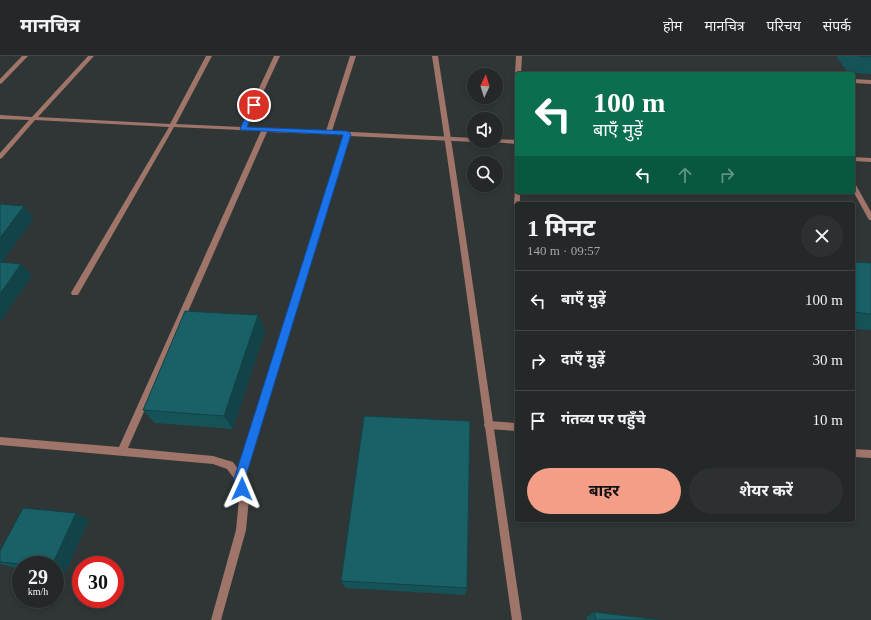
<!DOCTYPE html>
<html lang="hi">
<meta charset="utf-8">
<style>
:root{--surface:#242828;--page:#2c3030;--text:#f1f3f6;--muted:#a3a6a8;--line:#414445;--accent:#f49e87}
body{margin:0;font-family:"Times New Roman","Noto Sans Devanagari",serif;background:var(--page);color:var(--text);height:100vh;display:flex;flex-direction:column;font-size:15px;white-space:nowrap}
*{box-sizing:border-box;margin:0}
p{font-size:13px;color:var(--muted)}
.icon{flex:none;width:22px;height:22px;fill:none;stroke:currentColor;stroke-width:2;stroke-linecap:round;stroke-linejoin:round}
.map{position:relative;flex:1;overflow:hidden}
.panel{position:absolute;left:515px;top:146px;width:340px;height:320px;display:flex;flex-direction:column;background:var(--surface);border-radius:4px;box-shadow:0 2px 6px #0003,0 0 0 1px var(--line)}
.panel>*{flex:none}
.top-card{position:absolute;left:515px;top:16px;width:340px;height:122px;border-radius:4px;box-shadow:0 2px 6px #0003,0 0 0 1px var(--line);background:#0b6e4f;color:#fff;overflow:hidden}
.needle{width:26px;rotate:4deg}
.controls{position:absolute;left:467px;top:12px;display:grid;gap:8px}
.controls a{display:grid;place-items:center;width:36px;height:36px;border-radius:50%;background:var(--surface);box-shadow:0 2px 6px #0003,0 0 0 1px var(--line);font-size:20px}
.speed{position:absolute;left:12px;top:500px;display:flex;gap:8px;font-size:20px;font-weight:700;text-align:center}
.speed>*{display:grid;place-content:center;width:52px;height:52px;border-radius:50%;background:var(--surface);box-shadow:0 2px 6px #0003,0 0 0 1px var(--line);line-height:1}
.speed small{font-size:10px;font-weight:400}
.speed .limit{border:6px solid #d22;background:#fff;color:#111}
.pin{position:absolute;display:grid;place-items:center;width:34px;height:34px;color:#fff;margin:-17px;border:2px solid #fff;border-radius:50%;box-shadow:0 1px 4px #0007}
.me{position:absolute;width:44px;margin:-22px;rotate:1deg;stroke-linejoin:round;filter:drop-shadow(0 0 3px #0008)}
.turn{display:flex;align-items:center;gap:14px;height:84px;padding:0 12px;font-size:18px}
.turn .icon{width:52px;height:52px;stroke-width:2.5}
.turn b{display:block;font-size:28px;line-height:34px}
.lanes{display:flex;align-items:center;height:38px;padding:0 12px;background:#0003;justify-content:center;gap:20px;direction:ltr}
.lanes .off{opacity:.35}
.round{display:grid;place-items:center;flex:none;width:42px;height:42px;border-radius:21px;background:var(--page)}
.overview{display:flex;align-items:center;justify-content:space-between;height:68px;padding:0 12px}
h1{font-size:24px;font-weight:700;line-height:30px}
.action{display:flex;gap:8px;margin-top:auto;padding:8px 12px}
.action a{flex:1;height:46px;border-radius:24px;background:var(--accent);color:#111;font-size:16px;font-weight:700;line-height:46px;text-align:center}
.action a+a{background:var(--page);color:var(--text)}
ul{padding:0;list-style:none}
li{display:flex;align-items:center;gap:12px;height:60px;padding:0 12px;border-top:1px solid var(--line)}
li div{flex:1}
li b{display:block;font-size:15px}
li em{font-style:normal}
header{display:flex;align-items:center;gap:24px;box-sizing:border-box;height:56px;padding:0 20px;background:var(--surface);border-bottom:1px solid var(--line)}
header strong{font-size:19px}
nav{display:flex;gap:22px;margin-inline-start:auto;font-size:14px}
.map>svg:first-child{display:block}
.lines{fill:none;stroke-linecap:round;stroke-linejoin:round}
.service{fill:#9f7469;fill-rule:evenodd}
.minor{fill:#9f7469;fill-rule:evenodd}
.tertiary{fill:#9f7469;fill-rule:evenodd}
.wall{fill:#165359}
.shaded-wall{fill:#124348}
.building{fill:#196067;stroke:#124348}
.route{fill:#1a73e8;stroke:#114b97}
</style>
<header>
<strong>मानचित्र</strong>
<nav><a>होम</a><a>मानचित्र</a><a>परिचय</a><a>संपर्क</a></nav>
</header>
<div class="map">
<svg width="871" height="564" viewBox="0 0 871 564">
<rect width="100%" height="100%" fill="#303636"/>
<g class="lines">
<path class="service" d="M 853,127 L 856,129 L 871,156 L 871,164 L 869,164 L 853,135 Z
M 488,365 L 517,367 L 517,375 L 488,373 L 485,372 L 484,369 L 485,366 Z
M 853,393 L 871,394 L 871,402 L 853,401 Z"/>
<path class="minor" d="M 22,0 L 28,0 L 2,27 L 0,28 L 0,23 Z
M 88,0 L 94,0 L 38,61 L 170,68 L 206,0 L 212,0 L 176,68 L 241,71 L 274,0 L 280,0 L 247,71 L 326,75 L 350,0 L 356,0 L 332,75 L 474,82 L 474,85 L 476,85 L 474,86 L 349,80 L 245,423 L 249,443 L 246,474 L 221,564 L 211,564 L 236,474 L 239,443 L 236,425 L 227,413 L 213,408 L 0,389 L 0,381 L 119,391 L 261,75 L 174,71 L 78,239 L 72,239 L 71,237 L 72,235 L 169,71 L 35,64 L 2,102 L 0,103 L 0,97 L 29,64 L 0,63 L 0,59 L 32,61 ZM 267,76 L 344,79 L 238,413 L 233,406 L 213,400 L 128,392 Z
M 516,0 L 522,0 L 521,18 L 517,18 L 517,19 L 515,18 Z
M 853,23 L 871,24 L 871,28 L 853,27 Z
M 496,83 L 517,84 L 517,88 L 494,86 L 493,85 L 496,85 Z
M 853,101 L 871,102 L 871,106 L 853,105 Z
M 515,134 L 517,134 L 517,136 L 520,136 L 520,148 L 517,148 L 517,150 L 514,148 Z"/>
<path class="tertiary" d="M 432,0 L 438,0 C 468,188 494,376 522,564 L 512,564 C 485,376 461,188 432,0 Z"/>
</g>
<path class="wall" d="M 836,0 L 871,0 L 871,18 L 848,17 Z
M 853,206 L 871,207 L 871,274 L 853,273 Z
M 258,259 L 265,275 L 233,373 L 155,367 L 143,354 Z
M 89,464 L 65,517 L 55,516 L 55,509 L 21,509 L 21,512 L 11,511 L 0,508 L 0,495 Z
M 341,525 L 467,532 L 465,539 L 346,532 Z
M 594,556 L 661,564 L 587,564 L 586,562 Z"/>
<path class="shaded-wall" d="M 24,150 L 34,162 L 0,209 L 0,182 Z
M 21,208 L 32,220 L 0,266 L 0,238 Z
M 258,259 L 265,275 L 233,373 L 224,360 Z
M 76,457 L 89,464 L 65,517 L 55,513 L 55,509 L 52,509 Z"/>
<path class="building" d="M 858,0 L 871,0 L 871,1 L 859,0 Z
M 0,148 L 24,150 L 0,182 Z
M 0,206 L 21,208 L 0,238 Z
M 853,206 L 871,207 L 871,258 L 853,256 Z
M 185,255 L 258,259 L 224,360 L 143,354 Z
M 364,360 L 470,365 L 467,532 L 341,525 Z
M 23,452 L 76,457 L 52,509 L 28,509 L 0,506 L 0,495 Z
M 594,556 L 661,564 L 596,564 Z"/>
<path class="route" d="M 252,47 L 258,49 L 247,71 L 347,75 L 351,78 L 245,423 L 247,433 L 246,437 L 242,439 L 238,437 L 234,423 L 343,79 L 241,74 L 240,73 Z"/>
</svg>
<div class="controls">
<a><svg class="needle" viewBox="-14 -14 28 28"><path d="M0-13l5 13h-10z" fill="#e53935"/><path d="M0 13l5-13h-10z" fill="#a3a6a8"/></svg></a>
<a><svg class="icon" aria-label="sound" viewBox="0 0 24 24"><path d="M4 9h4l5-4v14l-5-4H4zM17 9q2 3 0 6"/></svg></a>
<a><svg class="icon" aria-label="search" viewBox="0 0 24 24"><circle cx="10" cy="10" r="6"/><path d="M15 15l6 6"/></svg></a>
</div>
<div class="speed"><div>29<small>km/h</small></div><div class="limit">30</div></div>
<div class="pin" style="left:254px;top:49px;background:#d93025"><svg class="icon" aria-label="arrive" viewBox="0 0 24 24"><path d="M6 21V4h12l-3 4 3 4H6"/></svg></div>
<svg class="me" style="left:242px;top:433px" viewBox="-20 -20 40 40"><path d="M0-17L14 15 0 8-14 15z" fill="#1a73e8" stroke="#fff" stroke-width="4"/></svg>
<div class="top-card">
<div class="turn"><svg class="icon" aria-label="left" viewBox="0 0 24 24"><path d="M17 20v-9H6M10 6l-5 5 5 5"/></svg><div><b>100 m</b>बाएँ मुड़ें</div></div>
<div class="lanes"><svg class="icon" aria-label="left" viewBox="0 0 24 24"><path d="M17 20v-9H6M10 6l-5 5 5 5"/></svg><svg class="icon off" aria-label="ahead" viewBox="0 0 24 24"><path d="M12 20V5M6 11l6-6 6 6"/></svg><svg class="icon off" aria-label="right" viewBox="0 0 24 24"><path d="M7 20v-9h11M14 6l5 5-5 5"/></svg></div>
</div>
<section class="panel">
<div class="overview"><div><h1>1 मिनट</h1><p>140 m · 09:57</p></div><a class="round"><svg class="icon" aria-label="close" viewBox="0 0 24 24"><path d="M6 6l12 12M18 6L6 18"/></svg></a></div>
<ul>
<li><svg class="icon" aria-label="left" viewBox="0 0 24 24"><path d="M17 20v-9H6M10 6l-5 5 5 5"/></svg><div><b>बाएँ मुड़ें</b></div><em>100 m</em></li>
<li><svg class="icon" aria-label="right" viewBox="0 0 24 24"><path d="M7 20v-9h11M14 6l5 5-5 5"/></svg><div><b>दाएँ मुड़ें</b></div><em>30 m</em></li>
<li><svg class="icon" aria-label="arrive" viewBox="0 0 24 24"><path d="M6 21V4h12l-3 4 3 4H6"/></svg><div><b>गंतव्य पर पहुँचे</b></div><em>10 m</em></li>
</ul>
<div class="action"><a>बाहर</a><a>शेयर करें</a></div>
</section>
</div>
